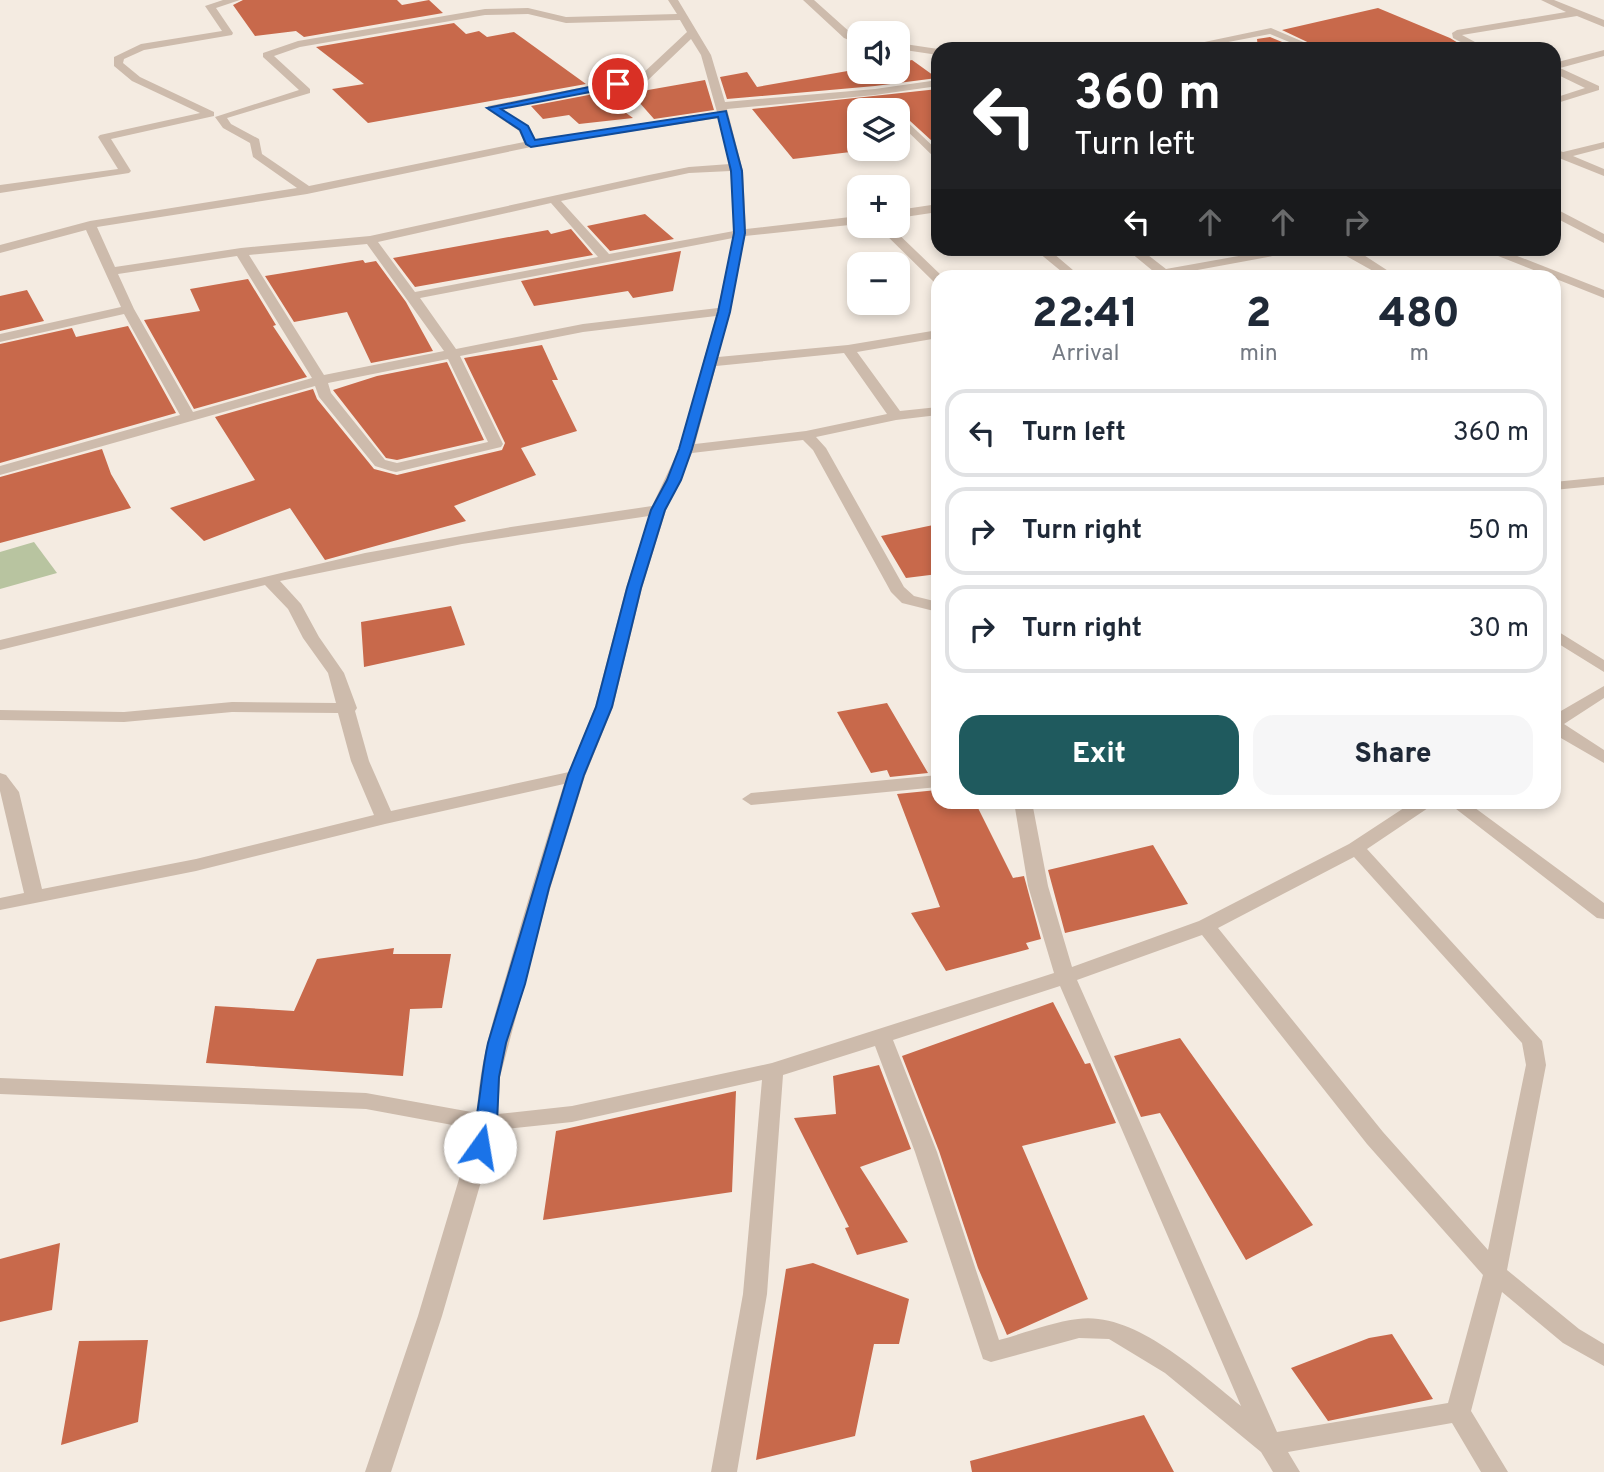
<!DOCTYPE html>
<meta charset="utf-8">
<style>
:root{--surface:#fff;--page:#f6f6f7;--text:#1f2937;--muted:#747a83;--line:#e0e1e3;--accent:#1f5a5e}
body{margin:0;font-family:Overpass,sans-serif;background:var(--page);color:var(--text);height:100vh;display:flex;flex-direction:column;font-size:26px;white-space:nowrap}
*{box-sizing:border-box;margin:0}
p{font-size:23px;color:var(--muted)}
.icon{flex:none;width:38px;height:38px;fill:none;stroke:currentColor;stroke-width:2;stroke-linecap:round;stroke-linejoin:round}
.map{position:relative;flex:1;overflow:hidden}
.drawer{position:absolute;left:931px;top:270px;width:630px;height:539px;display:flex;flex-direction:column;background:var(--surface);border-radius:21px;box-shadow:0 4px 10px #0003}
.drawer>*{flex:none}
.banner{position:absolute;left:931px;top:42px;width:630px;height:214px;border-radius:21px;box-shadow:0 4px 10px #0003;background:#202124;color:#fff;overflow:hidden}
.fabs{position:absolute;left:847px;top:21px;display:grid;gap:14px}
.fabs a{display:grid;place-items:center;width:63px;height:63px;border-radius:14px;background:var(--surface);box-shadow:0 4px 10px #0003;font-size:35px}
.pin{position:absolute;display:grid;place-items:center;width:60px;height:60px;color:#fff;margin:-30px;border:4px solid #fff;border-radius:50%;box-shadow:0 2px 7px #0007}
.me{position:absolute;width:77px;margin:-38px;rotate:13deg;stroke-linejoin:round;filter:drop-shadow(0 0 5px #0008)}
.turn{display:flex;align-items:center;gap:24px;height:147px;padding:0 28px;font-size:32px}
.turn .icon{width:91px;height:91px;stroke-width:2.5}
.turn b{display:block;font-size:49px;line-height:60px}
.lanes{display:flex;align-items:center;height:66px;padding:0 28px;background:#0003;justify-content:center;gap:35px;direction:ltr}
.lanes .off{opacity:.35}
.eta{display:flex;justify-content:space-evenly;align-items:center;height:119px;text-align:center}
.eta b{font-size:42px;font-weight:800;line-height:49px}
.button{display:flex;gap:14px;margin-top:auto;padding:14px 28px}
.button a{flex:1;height:80px;border-radius:21px;background:var(--accent);color:#fff;font-size:28px;font-weight:800;line-height:80px;text-align:center}
.button a+a{background:var(--page);color:var(--text)}
ul{padding:0;list-style:none}
li{display:flex;align-items:center;gap:21px;height:88px;margin:0 14px 10px;padding:0 14px;border:4px solid var(--line);border-radius:21px}
li div{flex:1}
li b{display:block;font-size:26px}
li em{font-style:normal}
.map>svg:first-child{display:block}
.green{fill:#b8c4a0}
.building{fill:#c8694b}
.lines{fill:none;stroke-linecap:round;stroke-linejoin:round}
.minor{fill:#cdbbac;fill-rule:evenodd}
.route{fill:#1a73e8;stroke:#114b97;stroke-width:2}
</style>
<div class="map">
<svg width="1604" height="1472" viewBox="0 0 1604 1472">
<rect width="100%" height="100%" fill="#f4ebe1"/>
<path class="green" d="M 34,542 L 57,573 L 0,589 L 0,552 Z"/>
<path class="building" d="M 243,0 L 397,0 L 402,5 L 429,0 L 443,13 L 304,37 L 296,31 L 255,36 L 233,5 Z
M 1378,8 L 1450,38 L 1468,49 L 1322,49 L 1282,30 Z
M 454,23 L 466,34 L 479,31 L 487,37 L 514,32 L 586,84 L 368,123 L 332,89 L 364,84 L 316,47 Z
M 1270,37 L 1299,49 L 1258,49 L 1257,39 Z
M 912,60 L 937,78 L 875,86 L 727,99 L 720,77 L 747,72 L 757,87 L 859,69 L 859,72 L 898,72 L 898,63 Z
M 705,80 L 714,110 L 654,119 L 631,93 Z
M 938,89 L 938,141 L 932,141 L 898,110 L 859,110 L 859,149 L 875,149 L 793,159 L 752,109 Z
M 599,93 L 633,118 L 579,124 L 569,115 L 543,119 L 531,106 Z
M 645,214 L 674,239 L 610,251 L 587,226 Z
M 571,229 L 593,255 L 415,287 L 393,258 L 548,230 L 551,234 Z
M 681,251 L 673,291 L 633,298 L 628,291 L 534,306 L 521,281 Z
M 363,260 L 365,263 L 376,261 L 406,302 L 433,351 L 371,363 L 347,312 L 294,322 L 265,276 Z
M 248,279 L 276,325 L 273,326 L 307,377 L 194,409 L 144,320 L 200,311 L 190,289 Z
M 27,290 L 44,321 L 0,331 L 0,296 Z
M 128,326 L 176,413 L 0,463 L 0,344 L 72,328 L 76,337 Z
M 542,345 L 558,380 L 552,380 L 577,431 L 521,448 L 536,475 L 454,506 L 466,521 L 325,560 L 290,508 L 204,541 L 170,508 L 255,480 L 215,417 L 313,389 L 317,399 L 374,469 L 397,475 L 502,450 L 505,443 L 464,358 Z
M 447,362 L 484,440 L 397,460 L 386,458 L 333,390 L 377,376 Z
M 102,449 L 111,474 L 131,508 L 0,543 L 0,477 Z
M 938,524 L 938,574 L 906,578 L 881,536 Z
M 451,606 L 465,645 L 364,667 L 361,622 Z
M 887,703 L 928,773 L 890,777 L 887,770 L 871,773 L 837,712 Z
M 937,790 L 938,802 L 975,802 L 1013,878 L 1024,876 L 1041,939 L 1026,943 L 1029,949 L 946,971 L 911,913 L 940,907 L 897,794 Z
M 1153,845 L 1188,904 L 1065,933 L 1048,870 Z
M 394,948 L 393,954 L 451,954 L 442,1008 L 410,1009 L 403,1076 L 206,1063 L 215,1006 L 294,1011 L 317,959 Z
M 1053,1002 L 1085,1064 L 1090,1063 L 1116,1123 L 1022,1146 L 1088,1299 L 1007,1335 L 978,1268 L 939,1151 L 902,1056 Z
M 1180,1038 L 1313,1225 L 1246,1260 L 1160,1113 L 1141,1117 L 1114,1056 Z
M 879,1065 L 911,1149 L 860,1167 L 908,1242 L 857,1255 L 845,1228 L 849,1227 L 794,1118 L 836,1114 L 833,1076 Z
M 736,1091 L 732,1192 L 543,1220 L 556,1131 Z
M 60,1243 L 52,1310 L 0,1322 L 0,1259 Z
M 813,1263 L 909,1299 L 899,1344 L 874,1344 L 855,1436 L 756,1460 L 786,1269 Z
M 1392,1334 L 1433,1399 L 1328,1421 L 1291,1368 L 1369,1338 Z
M 148,1340 L 138,1422 L 61,1445 L 79,1341 Z
M 1144,1415 L 1174,1472 L 972,1472 L 970,1461 Z"/>
<g class="lines">
<path class="minor" d="M 223,0 L 240,0 L 216,8 L 233,33 L 232,35 L 144,50 L 124,59 L 123,63 L 140,77 L 214,112 L 214,116 L 111,139 L 131,171 L 129,173 L 0,193 L 0,185 L 118,169 L 98,137 L 100,135 L 200,113 L 132,81 L 114,66 L 114,57 L 141,44 L 222,31 L 205,6 Z
M 668,0 L 678,0 L 711,55 L 725,102 L 875,89 L 938,80 L 938,86 L 875,95 L 727,109 L 743,171 L 746,229 L 859,216 L 859,224 L 745,236 L 718,357 L 848,345 L 938,330 L 938,338 L 857,352 L 900,411 L 938,407 L 938,415 L 896,420 L 816,437 L 826,448 L 904,587 L 914,596 L 938,602 L 938,612 L 902,603 L 891,592 L 813,450 L 803,440 L 692,453 L 666,510 L 642,588 L 613,707 L 585,776 L 550,889 L 500,1077 L 498,1114 L 572,1106 L 772,1063 L 1054,973 L 1028,886 L 1014,802 L 1032,802 L 1048,886 L 1072,967 L 1199,921 L 1349,844 L 1413,802 L 1434,802 L 1431,806 L 1367,849 L 1542,1041 L 1546,1065 L 1507,1270 L 1579,1329 L 1604,1344 L 1604,1366 L 1563,1343 L 1502,1292 L 1471,1411 L 1508,1472 L 1481,1472 L 1452,1423 L 1288,1452 L 1300,1472 L 1273,1472 L 1261,1452 L 1165,1373 L 1109,1339 L 1079,1338 L 991,1362 L 983,1359 L 915,1152 L 875,1046 L 783,1075 L 767,1294 L 737,1472 L 711,1472 L 743,1294 L 762,1080 L 572,1122 L 496,1130 L 442,1316 L 391,1472 L 365,1472 L 418,1316 L 474,1129 L 366,1109 L 0,1094 L 0,1078 L 366,1093 L 477,1113 C 479,1064 493,1020 507,973 C 525,909 544,847 564,784 L 385,824 L 196,871 L 0,910 L 0,898 L 24,893 L 0,791 L 0,773 L 6,775 L 19,792 L 42,889 L 196,859 L 374,815 L 351,761 L 338,713 L 232,712 L 124,722 L 0,720 L 0,710 L 124,712 L 232,702 L 336,703 L 328,673 L 303,638 L 288,609 L 265,585 L 0,650 L 0,640 L 365,553 L 511,527 L 652,506 L 679,449 L 716,316 L 583,332 L 460,356 L 503,444 L 501,447 L 396,472 L 391,471 L 375,466 L 319,397 L 315,386 L 0,475 L 0,466 L 180,415 L 124,314 L 0,342 L 0,334 L 121,307 L 86,230 L 0,253 L 0,245 L 90,221 L 297,188 L 253,157 L 250,143 L 223,128 L 215,117 L 299,90 L 263,57 L 263,53 L 298,41 L 485,9 L 528,8 L 566,17 L 677,14 ZM 528,14 L 566,23 L 680,20 L 687,32 L 640,76 L 488,106 L 488,110 L 519,131 L 524,142 L 309,186 L 262,154 L 259,139 L 231,124 L 227,118 L 310,93 L 310,89 L 274,56 L 300,47 L 485,15 ZM 691,39 L 701,55 L 717,112 L 535,140 L 528,127 L 502,109 L 647,81 ZM 718,118 L 730,164 L 689,167 L 649,175 L 370,236 L 241,248 L 115,267 L 97,227 L 307,194 L 531,147 ZM 731,171 L 734,231 L 609,254 L 561,201 L 689,173 ZM 551,203 L 598,257 L 415,292 L 378,242 ZM 733,238 L 718,308 L 583,324 L 456,349 L 420,298 ZM 367,244 L 444,351 L 324,375 L 249,255 ZM 237,256 L 312,378 L 193,412 L 134,309 L 118,274 ZM 844,353 L 887,414 L 806,431 L 695,444 L 716,366 ZM 448,359 L 488,442 L 397,463 L 385,460 L 331,393 L 328,383 ZM 649,516 L 626,588 L 595,707 L 569,772 L 391,811 L 369,761 L 355,711 L 357,708 L 344,673 L 319,637 L 301,604 L 280,581 L 462,544 ZM 1354,857 L 1522,1043 L 1526,1065 L 1488,1250 L 1383,1132 L 1218,928 ZM 1202,935 L 1367,1144 L 1483,1275 L 1448,1403 L 1277,1432 L 1077,980 ZM 1060,986 L 1241,1406 C 1200,1373 1134,1311 1078,1319 C 1052,1322 1025,1333 999,1340 L 937,1152 L 893,1040 Z
M 803,0 L 814,0 L 852,34 L 859,37 L 859,44 L 844,38 Z
M 1541,0 L 1554,0 L 1604,20 L 1604,27 L 1577,16 L 1462,35 L 1488,49 L 1474,49 L 1453,38 L 1452,33 L 1457,30 L 1566,12 Z
M 1271,28 L 1320,49 L 1306,49 L 1270,34 L 1192,49 L 1171,49 Z
M 898,43 L 938,49 L 938,55 L 898,49 Z
M 1604,50 L 1604,56 L 1560,68 L 1599,86 L 1599,90 L 1554,104 L 1554,98 L 1585,88 L 1554,73 L 1554,63 Z
M 898,113 L 938,151 L 938,161 L 898,122 Z
M 1604,142 L 1604,148 L 1573,156 L 1604,169 L 1604,176 L 1554,156 L 1554,149 L 1563,152 Z
M 938,204 L 938,212 L 898,218 L 898,210 Z
M 1560,211 L 1604,234 L 1604,243 L 1556,218 L 1554,215 Z
M 877,226 L 890,226 L 942,276 L 938,276 L 938,283 L 934,282 Z
M 1033,248 L 1047,248 L 1080,276 L 1067,276 Z
M 1125,248 L 1139,248 L 1166,269 L 1283,248 L 1316,248 L 1165,276 L 1142,276 L 1144,273 L 1153,271 Z
M 1332,248 L 1353,248 L 1396,276 L 1382,276 Z
M 1478,248 L 1497,248 L 1604,290 L 1604,298 Z
M 1604,477 L 1604,485 L 1554,490 L 1554,482 Z
M 1554,629 L 1604,660 L 1604,672 L 1554,641 Z
M 1604,686 L 1604,698 L 1564,724 L 1604,750 L 1604,763 L 1554,734 L 1554,715 Z
M 938,775 L 938,787 L 751,805 L 742,799 L 751,793 Z
M 1447,802 L 1467,802 L 1604,903 L 1604,919 L 1597,918 Z"/>
</g>
<path class="route" d="M 618,81 L 623,84 L 621,86 L 501,109 L 528,126 L 535,140 L 726,111 L 742,171 L 745,233 L 730,312 L 692,449 L 681,480 L 665,510 L 641,588 L 612,707 L 584,775 L 549,888 L 525,984 L 506,1043 L 499,1077 L 497,1123 L 487,1152 L 480,1155 L 473,1152 L 470,1147 C 480,1113 480,1078 488,1043 L 568,775 L 596,707 L 627,588 L 651,510 L 667,480 L 679,449 L 718,312 L 734,233 L 731,171 L 718,117 L 531,147 L 526,144 L 520,130 L 487,108 Z"/>
</svg>
<div class="fabs">
<a><svg class="icon" aria-label="sound" viewBox="0 0 24 24"><path d="M4 9h4l5-4v14l-5-4H4zM17 9q2 3 0 6"/></svg></a>
<a><svg class="icon" aria-label="layers" viewBox="0 0 24 24"><path d="M12 4l9 5-9 5-9-5zM3 14l9 5 9-5"/></svg></a>
<a>+</a>
<a>−</a>
</div>
<div class="pin" style="left:618px;top:84px;background:#d93025"><svg class="icon" aria-label="arrive" viewBox="0 0 24 24"><path d="M6 21V4h12l-3 4 3 4H6"/></svg></div>
<svg class="me" style="left:480px;top:1147px" viewBox="-20 -20 40 40"><circle r="19" fill="#fff"/><path d="M0-13L10 11 0 6-10 11z" fill="#1a73e8"/></svg>
<div class="banner">
<div class="turn"><svg class="icon" aria-label="left" viewBox="0 0 24 24"><path d="M17 20v-9H6M10 6l-5 5 5 5"/></svg><div><b>360 m</b>Turn left</div></div>
<div class="lanes"><svg class="icon" aria-label="left" viewBox="0 0 24 24"><path d="M17 20v-9H6M10 6l-5 5 5 5"/></svg><svg class="icon off" aria-label="ahead" viewBox="0 0 24 24"><path d="M12 20V5M6 11l6-6 6 6"/></svg><svg class="icon off" aria-label="ahead" viewBox="0 0 24 24"><path d="M12 20V5M6 11l6-6 6 6"/></svg><svg class="icon off" aria-label="right" viewBox="0 0 24 24"><path d="M7 20v-9h11M14 6l5 5-5 5"/></svg></div>
</div>
<section class="drawer">
<div class="eta">
<div><b>22:41</b><p>Arrival</p></div>
<div><b>2</b><p>min</p></div>
<div><b>480</b><p>m</p></div>
</div>
<ul>
<li><svg class="icon" aria-label="left" viewBox="0 0 24 24"><path d="M17 20v-9H6M10 6l-5 5 5 5"/></svg><div><b>Turn left</b></div><em>360 m</em></li>
<li><svg class="icon" aria-label="right" viewBox="0 0 24 24"><path d="M7 20v-9h11M14 6l5 5-5 5"/></svg><div><b>Turn right</b></div><em>50 m</em></li>
<li><svg class="icon" aria-label="right" viewBox="0 0 24 24"><path d="M7 20v-9h11M14 6l5 5-5 5"/></svg><div><b>Turn right</b></div><em>30 m</em></li>
</ul>
<div class="button"><a>Exit</a><a>Share</a></div>
</section>
</div>
